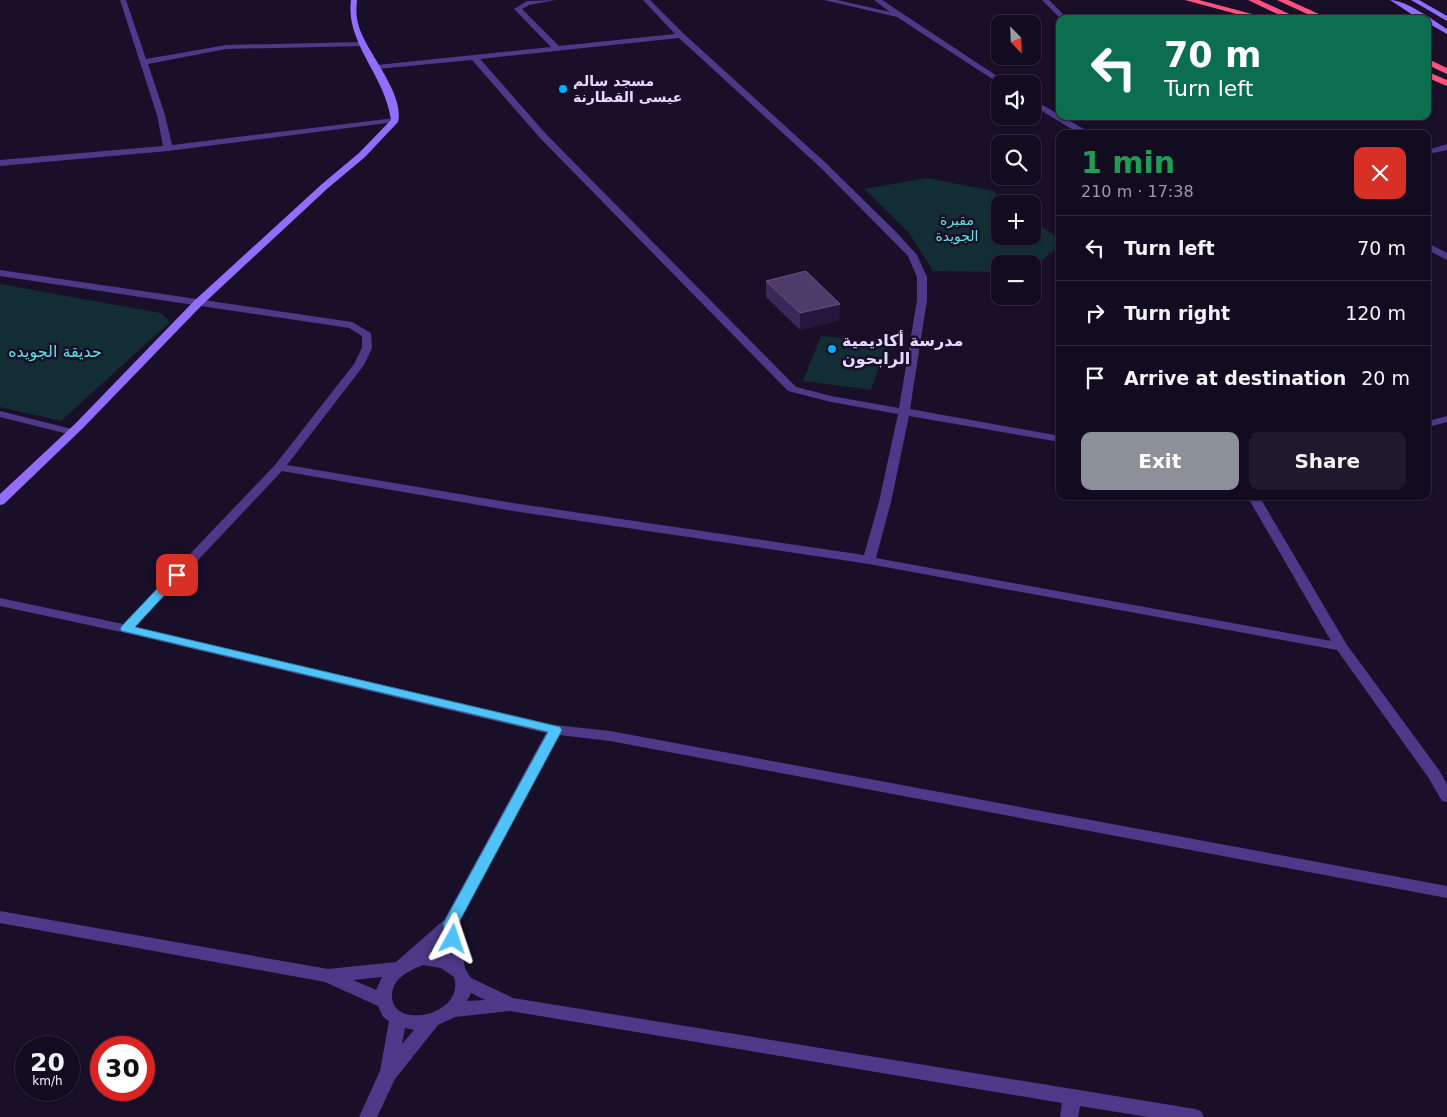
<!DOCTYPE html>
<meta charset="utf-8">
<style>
:root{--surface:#130b1f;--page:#20192c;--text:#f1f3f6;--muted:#9d9ba4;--line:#322b3d;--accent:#8c9099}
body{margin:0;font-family:"DejaVu Sans",Vazirmatn,sans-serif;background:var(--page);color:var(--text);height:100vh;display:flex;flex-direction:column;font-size:19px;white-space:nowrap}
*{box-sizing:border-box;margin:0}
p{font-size:16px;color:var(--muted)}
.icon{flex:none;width:28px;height:28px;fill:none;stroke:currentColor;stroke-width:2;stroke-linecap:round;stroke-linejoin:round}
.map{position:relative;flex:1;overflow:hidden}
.drawer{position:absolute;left:1056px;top:130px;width:375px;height:370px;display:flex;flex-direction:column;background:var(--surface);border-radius:10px;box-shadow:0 1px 4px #0004,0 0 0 1px var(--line)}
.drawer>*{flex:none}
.banner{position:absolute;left:1056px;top:15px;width:375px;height:105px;border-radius:10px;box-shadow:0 1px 4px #0004,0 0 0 1px var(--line);background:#0b6e4f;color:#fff;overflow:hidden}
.needle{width:32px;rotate:157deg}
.fabs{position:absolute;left:991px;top:15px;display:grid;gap:10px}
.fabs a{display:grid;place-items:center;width:50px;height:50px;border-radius:10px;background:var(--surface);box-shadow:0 1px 4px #0004,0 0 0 1px var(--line);font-size:25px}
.speed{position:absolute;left:15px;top:1036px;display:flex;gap:10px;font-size:25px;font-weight:700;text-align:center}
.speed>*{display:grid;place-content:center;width:65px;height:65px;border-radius:50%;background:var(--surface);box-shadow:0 1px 4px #0004,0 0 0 1px var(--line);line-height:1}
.speed small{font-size:12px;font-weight:400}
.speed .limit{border:8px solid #d22;background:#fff;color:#111}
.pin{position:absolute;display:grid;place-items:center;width:42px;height:42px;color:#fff;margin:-21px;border-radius:10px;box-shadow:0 2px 8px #0006}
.me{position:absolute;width:55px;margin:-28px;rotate:5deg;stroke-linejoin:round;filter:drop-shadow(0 0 4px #0008)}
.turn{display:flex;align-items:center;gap:18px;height:105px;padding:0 25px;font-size:22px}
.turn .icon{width:65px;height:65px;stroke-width:2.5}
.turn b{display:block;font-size:35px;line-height:42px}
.round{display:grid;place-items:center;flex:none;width:52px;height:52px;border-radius:10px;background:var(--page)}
.headline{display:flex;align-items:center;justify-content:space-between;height:85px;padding:0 25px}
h1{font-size:30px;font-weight:800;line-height:38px;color:#1e9e55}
.button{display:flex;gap:10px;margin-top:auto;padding:10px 25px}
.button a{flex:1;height:58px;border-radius:10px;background:var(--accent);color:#fff;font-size:20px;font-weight:800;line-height:58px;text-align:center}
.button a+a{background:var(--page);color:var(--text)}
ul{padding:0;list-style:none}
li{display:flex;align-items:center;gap:15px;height:65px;padding:0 25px;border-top:1px solid var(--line)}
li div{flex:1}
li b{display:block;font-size:19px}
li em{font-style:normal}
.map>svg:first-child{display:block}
.green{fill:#122d33}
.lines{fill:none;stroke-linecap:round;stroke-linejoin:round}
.street{fill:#4e3989;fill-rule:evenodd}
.secondary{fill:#926eff;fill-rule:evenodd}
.highway{fill:#ff527f;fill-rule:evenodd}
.wall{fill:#3c2858}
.shaded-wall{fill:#26163d}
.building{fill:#4e3b6a;stroke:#665381}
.route{fill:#4fc3f7;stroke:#337fa1}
.poi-dot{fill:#03aeff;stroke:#190f29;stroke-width:2}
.labels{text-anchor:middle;stroke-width:5;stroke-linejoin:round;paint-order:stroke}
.far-poi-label{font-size:14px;font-weight:bold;fill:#e5d7ff;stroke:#190f29;text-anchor:start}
.far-park-label{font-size:14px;fill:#5ee4e0;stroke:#190f29}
.poi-label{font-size:16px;font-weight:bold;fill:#e5d7ff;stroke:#190f29;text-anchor:start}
.park-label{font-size:16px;fill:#5ee4e0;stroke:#190f29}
</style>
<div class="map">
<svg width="1447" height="1117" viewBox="0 0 1447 1117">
<rect width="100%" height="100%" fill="#190f29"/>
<path class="green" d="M 927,178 L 993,191 L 1010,204 L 1000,204 L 1000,236 L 1032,236 L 1033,220 L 1060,240 L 1060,245 L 1033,268 L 1032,264 L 1000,264 L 1000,272 L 933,271 L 909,233 L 864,189 Z
M 0,284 L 161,313 L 170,322 L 61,421 L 0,407 Z
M 821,336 L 887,343 L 871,390 L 803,381 Z"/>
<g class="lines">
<path class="street" d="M 120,0 L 126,0 L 146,59 L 226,45 L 363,42 L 367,44 L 363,46 L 226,49 L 148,64 L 165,115 L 172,145 L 395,118 L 399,120 L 395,122 L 168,151 L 0,166 L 0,160 L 163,146 L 157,115 Z
M 556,0 L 529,5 L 522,9 L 559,46 L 675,34 L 643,0 L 650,0 L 684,34 L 828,165 L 897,233 L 917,255 L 927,277 L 927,300 L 910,409 L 1060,436 L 1060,442 L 909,416 L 891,502 L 876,558 L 1331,641 L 1247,496 L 1259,496 L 1347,645 L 1439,770 L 1447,784 L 1447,802 L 1442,801 L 1428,777 L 1337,650 L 869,564 L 513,511 L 282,471 L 135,627 L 555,725 L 610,731 L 1447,886 L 1447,898 L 610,741 L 559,735 L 458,924 L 465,968 L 471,978 L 513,998 L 1195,1109 L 1201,1111 L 1204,1117 L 1148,1117 L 1080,1106 L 1078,1117 L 1060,1117 L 1062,1103 L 510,1011 L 455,1017 L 438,1025 L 395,1079 L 377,1117 L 359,1117 L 380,1071 L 389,1021 L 383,1017 L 378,1006 L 325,982 L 0,923 L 0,911 L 328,969 L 396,962 L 444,920 L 546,733 L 126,633 L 0,606 L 0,598 L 123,624 L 275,465 L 354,364 L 362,348 L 362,336 L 349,328 L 0,276 L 0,270 L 352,322 L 371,333 L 372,348 L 364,365 L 287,465 L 513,503 L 864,555 L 879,502 L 898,414 L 831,402 L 788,391 L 540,138 L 472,60 L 377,69 L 373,67 L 377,65 L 551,47 L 514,9 L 527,1 ZM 679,38 L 822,169 L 908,256 L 917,277 L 917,300 L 899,408 L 831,396 L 796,387 L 546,134 L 480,59 ZM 444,939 L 447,956 L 430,952 ZM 423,965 L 441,968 L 454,977 C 466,1015 392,1031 392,996 C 392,978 409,971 423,965 ZM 382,977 L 376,990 L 353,980 ZM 471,993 L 485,1000 L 467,1001 ZM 405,1028 L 414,1030 L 402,1044 Z
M 824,0 L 837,0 L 890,12 L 874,0 L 882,0 L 1009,84 L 1000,84 L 897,17 Z
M 1042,0 L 1049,0 L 1068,19 L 1061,19 Z
M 1032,99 L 1089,132 L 1090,134 L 1080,134 L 1032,105 Z
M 1447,144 L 1447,150 L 1428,154 L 1428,150 Z
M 1428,243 L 1447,253 L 1447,260 L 1428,250 Z
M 0,411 L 76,430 L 78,432 L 72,435 L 0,417 Z
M 1447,416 L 1447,422 L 1428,427 L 1428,421 Z"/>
<path class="secondary" d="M 351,0 L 357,0 C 356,10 356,17 359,27 C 367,53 405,94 398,122 L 365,157 L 328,188 L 202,305 L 83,428 L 4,504 L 0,505 L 0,494 L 75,424 L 194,301 L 322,184 L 359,153 L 391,120 C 385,75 345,43 351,0 Z
M 1390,0 C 1406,0 1433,20 1447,29 L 1447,34 L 1428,23 L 1428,19 L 1419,19 Z
M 1411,0 L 1419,0 L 1447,16 L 1447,21 Z"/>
<path class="highway" d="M 1185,0 L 1199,0 L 1271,19 L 1255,19 Z
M 1248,0 L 1259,0 L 1300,19 L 1288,19 Z
M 1277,0 L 1288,0 L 1330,19 L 1318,19 Z
M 1428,59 L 1447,68 L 1447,74 L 1428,65 Z
M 1428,72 L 1447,80 L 1447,86 L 1428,78 Z"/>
</g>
<path class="wall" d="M 766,281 L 840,304 L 839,320 L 800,330 L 766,297 Z"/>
<path class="shaded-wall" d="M 840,304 L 839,320 L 800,330 L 800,313 Z"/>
<path class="building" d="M 806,271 L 840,304 L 800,313 L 766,281 Z"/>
<path class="route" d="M 177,571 L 183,575 L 181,577 L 135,627 L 560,727 L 562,730 L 458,924 L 460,939 L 458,943 L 448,943 L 443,924 L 548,732 L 122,631 L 120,629 L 122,626 L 173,572 Z"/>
<g class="poi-dot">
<circle cx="563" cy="89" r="5"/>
<circle cx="832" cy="349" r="5"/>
</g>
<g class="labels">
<g class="far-poi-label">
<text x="573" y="86">مسجد سالم<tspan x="573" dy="16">عيسى القطارنة</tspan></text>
</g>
<g class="far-park-label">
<text x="957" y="225">مقبرة<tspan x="957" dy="16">الجويدة</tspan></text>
</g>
<g class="poi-label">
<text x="842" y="346">مدرسة أكاديمية<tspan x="842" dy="18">الرابحون</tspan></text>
</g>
<g class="park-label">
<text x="55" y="357">حديقة الجويده</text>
</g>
</g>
</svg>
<div class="fabs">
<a><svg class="needle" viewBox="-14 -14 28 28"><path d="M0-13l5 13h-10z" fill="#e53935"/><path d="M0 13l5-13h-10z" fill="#9d9ba4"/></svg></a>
<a><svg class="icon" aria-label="sound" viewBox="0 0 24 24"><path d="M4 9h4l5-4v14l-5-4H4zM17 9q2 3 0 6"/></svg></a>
<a><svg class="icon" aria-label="search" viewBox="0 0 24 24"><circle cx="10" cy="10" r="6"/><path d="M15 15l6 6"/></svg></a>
<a>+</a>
<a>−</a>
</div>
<div class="speed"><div>20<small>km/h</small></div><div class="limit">30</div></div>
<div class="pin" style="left:177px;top:575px;background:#d93025"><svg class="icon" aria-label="arrive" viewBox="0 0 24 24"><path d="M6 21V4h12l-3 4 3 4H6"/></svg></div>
<svg class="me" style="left:453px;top:939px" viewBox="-20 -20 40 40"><path d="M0-17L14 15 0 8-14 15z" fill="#4fc3f7" stroke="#fff" stroke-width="4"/></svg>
<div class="banner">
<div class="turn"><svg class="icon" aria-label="left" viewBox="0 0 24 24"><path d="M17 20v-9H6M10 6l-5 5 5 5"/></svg><div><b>70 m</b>Turn left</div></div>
</div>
<section class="drawer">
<div class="headline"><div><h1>1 min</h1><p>210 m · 17:38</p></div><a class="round" style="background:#d93025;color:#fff"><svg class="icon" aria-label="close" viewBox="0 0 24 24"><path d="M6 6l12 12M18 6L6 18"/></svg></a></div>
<ul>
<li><svg class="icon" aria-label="left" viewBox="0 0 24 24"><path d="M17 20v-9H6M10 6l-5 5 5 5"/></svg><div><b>Turn left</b></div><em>70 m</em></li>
<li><svg class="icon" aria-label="right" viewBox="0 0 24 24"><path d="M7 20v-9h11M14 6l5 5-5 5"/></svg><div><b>Turn right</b></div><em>120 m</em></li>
<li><svg class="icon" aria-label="arrive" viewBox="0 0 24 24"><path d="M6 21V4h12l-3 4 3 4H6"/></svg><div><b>Arrive at destination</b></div><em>20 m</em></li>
</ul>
<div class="button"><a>Exit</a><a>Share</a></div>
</section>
</div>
